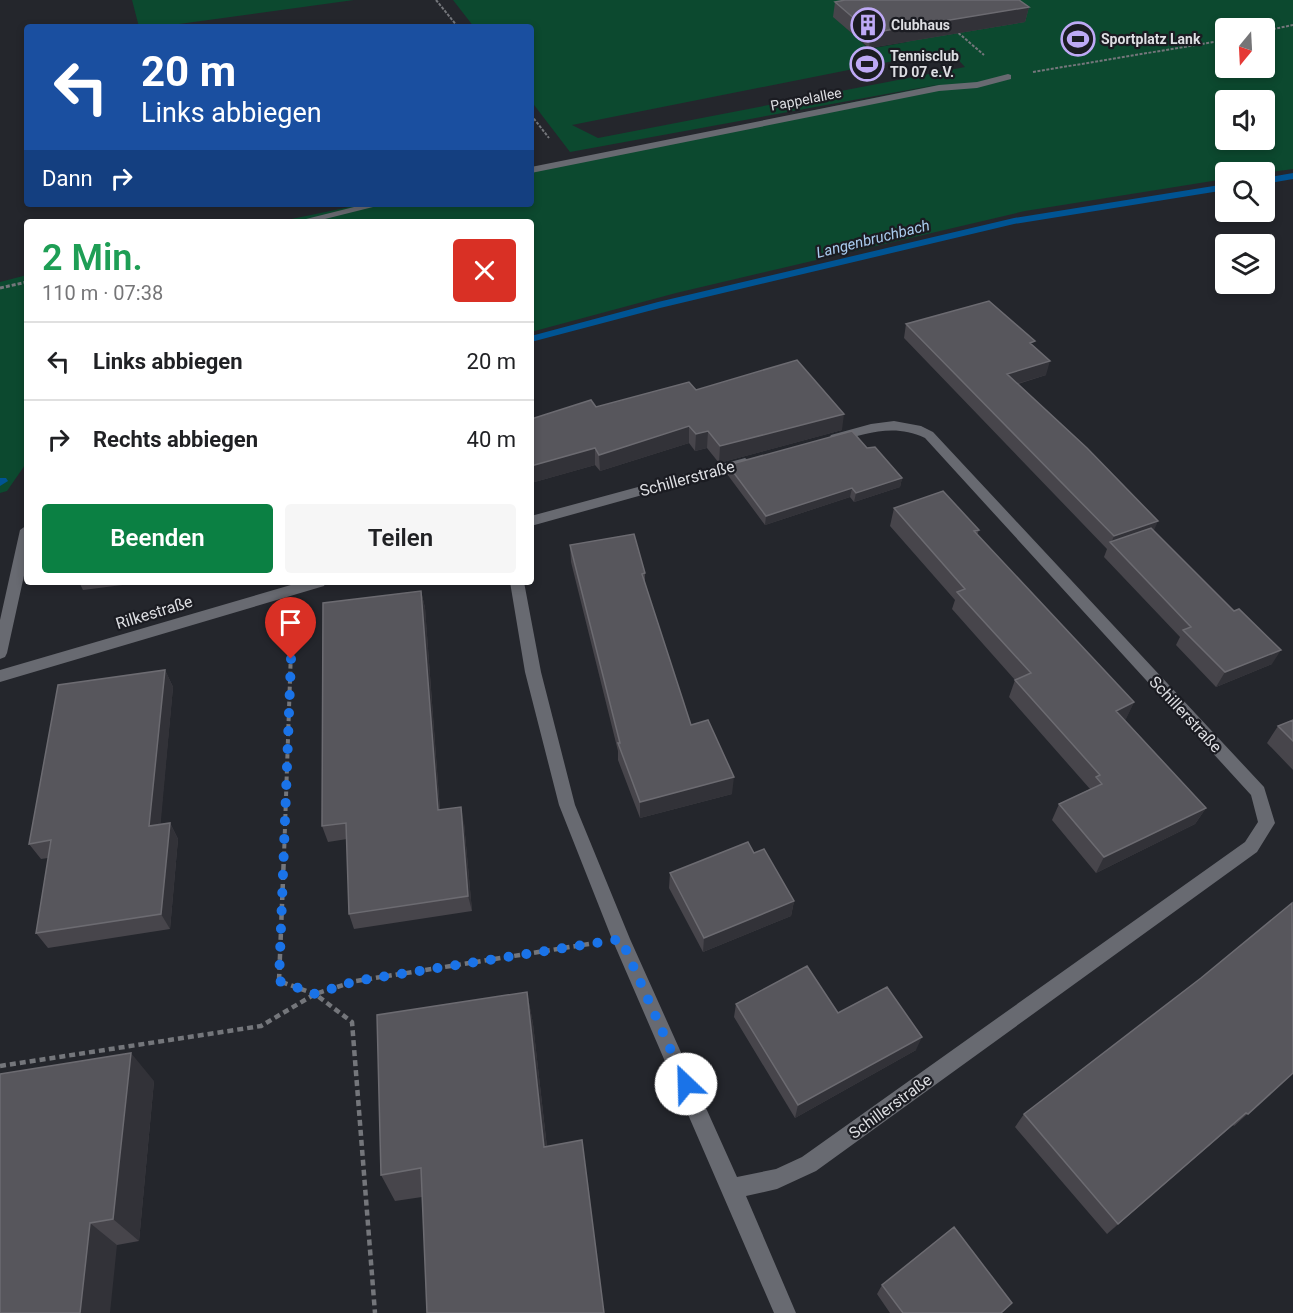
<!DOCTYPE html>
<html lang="de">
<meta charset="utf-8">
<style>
:root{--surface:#fff;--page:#f6f6f6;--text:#202124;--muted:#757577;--line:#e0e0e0;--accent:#0b8043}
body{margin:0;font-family:Roboto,sans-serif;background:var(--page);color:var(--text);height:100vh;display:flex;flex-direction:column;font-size:22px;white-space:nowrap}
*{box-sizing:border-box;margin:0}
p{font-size:20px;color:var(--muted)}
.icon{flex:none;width:33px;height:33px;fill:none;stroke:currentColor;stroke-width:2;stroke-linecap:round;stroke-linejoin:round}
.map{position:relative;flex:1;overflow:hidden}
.details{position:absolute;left:24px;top:219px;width:510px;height:366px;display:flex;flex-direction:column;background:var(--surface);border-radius:6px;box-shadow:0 3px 9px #0003}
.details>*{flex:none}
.top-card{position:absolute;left:24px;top:24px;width:510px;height:183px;border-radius:6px;box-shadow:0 3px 9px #0003;background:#1a4fa0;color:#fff;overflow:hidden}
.needle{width:39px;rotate:198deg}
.buttons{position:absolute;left:1215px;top:18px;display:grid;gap:12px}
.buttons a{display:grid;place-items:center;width:60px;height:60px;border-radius:6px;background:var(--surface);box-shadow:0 3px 9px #0003;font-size:30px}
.pin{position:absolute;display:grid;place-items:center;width:51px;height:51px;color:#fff;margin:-62px -26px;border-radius:50% 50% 50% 0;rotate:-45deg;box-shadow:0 0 6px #0007}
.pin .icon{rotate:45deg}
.me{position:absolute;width:66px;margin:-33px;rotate:336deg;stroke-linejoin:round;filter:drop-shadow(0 0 4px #0008)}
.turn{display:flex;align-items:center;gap:21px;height:126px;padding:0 18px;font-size:27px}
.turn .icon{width:78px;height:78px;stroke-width:2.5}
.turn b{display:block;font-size:42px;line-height:51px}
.then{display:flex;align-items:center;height:57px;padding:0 18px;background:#0003;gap:12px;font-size:22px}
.round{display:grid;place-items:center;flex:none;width:63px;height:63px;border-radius:6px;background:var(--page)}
.head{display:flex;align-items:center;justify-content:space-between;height:102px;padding:0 18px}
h1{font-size:36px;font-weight:600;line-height:45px;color:#1e9e55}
.action{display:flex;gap:12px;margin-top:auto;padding:12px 18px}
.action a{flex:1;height:69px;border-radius:6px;background:var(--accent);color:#fff;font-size:24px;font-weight:600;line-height:69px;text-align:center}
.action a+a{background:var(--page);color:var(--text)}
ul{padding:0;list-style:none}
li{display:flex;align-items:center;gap:18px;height:78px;padding:0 18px;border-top:2px solid var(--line)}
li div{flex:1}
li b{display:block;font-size:22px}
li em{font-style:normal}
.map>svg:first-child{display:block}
.green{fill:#0c492f;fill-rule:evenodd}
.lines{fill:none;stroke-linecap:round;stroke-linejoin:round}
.stream{fill:#005493;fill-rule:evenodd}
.path-far3{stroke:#74767b;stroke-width:2;stroke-dasharray:3 1.5;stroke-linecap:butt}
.path-far2{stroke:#74767b;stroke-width:3;stroke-dasharray:4 2;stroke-linecap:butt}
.path-far1{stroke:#74767b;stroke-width:4;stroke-dasharray:4.5 3;stroke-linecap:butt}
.path{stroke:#74767b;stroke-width:4.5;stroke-dasharray:6 4;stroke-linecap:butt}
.lane{fill:#686a71;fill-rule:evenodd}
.street{fill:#686a71;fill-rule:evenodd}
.wall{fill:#47454b}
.shaded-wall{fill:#323238}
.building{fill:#57565c;stroke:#6c6b71;stroke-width:1.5}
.route{stroke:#1a73e8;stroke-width:10;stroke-dasharray:0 18}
.labels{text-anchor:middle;stroke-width:4.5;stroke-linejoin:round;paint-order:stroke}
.far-poi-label{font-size:14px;font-weight:bold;fill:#dddee2;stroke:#1b1c22;text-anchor:start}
.far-street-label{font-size:14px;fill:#dddee2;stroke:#1b1c22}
.far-water-label{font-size:15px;font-style:italic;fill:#aaccef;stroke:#1b1c22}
.street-label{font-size:16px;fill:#dddee2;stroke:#1b1c22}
</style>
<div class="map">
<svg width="1293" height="1313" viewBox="0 0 1293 1313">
<rect width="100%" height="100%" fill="#24262c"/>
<path class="green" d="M 132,0 L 354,0 L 157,27 L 139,27 Z
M 453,0 L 1293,0 L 1293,169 L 1265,173 L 1226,172 L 1225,179 L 1025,211 L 676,293 L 531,332 L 531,222 L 277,222 L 364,204 L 531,204 L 531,169 L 941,84 L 570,152 L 531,101 L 531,27 L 474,27 ZM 834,17 L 907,42 L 869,49 ZM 1226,28 L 1264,28 L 1264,68 L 1226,68 ZM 949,50 L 965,67 L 598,138 L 572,125 ZM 1226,100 L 1264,100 L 1264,140 L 1226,140 Z
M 27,275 L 27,455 L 25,465 L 7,491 L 0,493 L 0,282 Z"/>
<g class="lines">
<path class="stream" d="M 1293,173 L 1293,179 L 1264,184 L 1264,178 Z
M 1226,184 L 1226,190 L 1014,224 L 660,308 L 531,342 L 531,336 L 658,302 L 1014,218 Z
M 0,478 L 6,478 L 8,481 L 0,486 Z"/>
<path class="path-far3" d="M 436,0 L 458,27
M 955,30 L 984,55
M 1264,31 L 1293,25
M 1033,72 L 1226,40
M 531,115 L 549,138"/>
<path class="path-far2" d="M 0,288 L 27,282"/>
<path class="path-far1" d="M 284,856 L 292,621"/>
<path class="path" d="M 284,854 L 279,981 L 315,994 L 352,1022 L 375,1313
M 0,1066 L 261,1026 L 315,994 L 356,981 L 589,944"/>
<path class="lane" d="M 1008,74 L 1011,75 L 1011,79 L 977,88 L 939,91 L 531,173 L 531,167 L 939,85 L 977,82 Z
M 366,204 L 385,204 L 313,222 L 294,222 Z"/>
<path class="street" d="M 894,421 L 921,426 L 933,432 L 1264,787 L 1275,823 L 1257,852 L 816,1171 L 777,1189 L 746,1196 L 796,1313 L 774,1313 L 612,939 L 559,805 L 525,672 L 510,582 L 524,582 L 541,672 L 575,805 L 630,939 L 737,1177 L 776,1169 L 802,1157 L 1245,842 L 1258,822 L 1251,795 L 925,438 C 893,423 867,434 835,442 L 829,438 L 831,435 L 871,424 Z
M 745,458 L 751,462 L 750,465 L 531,526 L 531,516 Z
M 27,525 L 27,562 L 7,653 L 5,657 L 0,659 L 0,620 L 20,530 Z
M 301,582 L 326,582 L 324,586 L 0,682 L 0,670 Z"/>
</g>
<path class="wall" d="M 835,2 L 1029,7 L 1025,22 L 869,48 L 833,17 Z
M 906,324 L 1034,347 L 1046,375 L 1018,384 L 1154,531 L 1272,664 L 1216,687 L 1176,645 L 1180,637 L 1104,557 L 1107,549 L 904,338 Z
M 696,390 L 842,430 L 719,463 L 707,448 L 695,451 L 689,443 L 600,471 L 595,465 L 531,483 L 596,407 Z
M 867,448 L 902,478 L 900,487 L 854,502 L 850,497 L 765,525 L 727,474 L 728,465 Z
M 894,508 L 979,530 L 977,535 L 1134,702 L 1125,720 L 1206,808 L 1195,824 L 1096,873 L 1052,820 L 1059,804 L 1090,789 L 1009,697 L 1015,680 L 952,609 L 955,600 L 890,526 Z
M 570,545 L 645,573 L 645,583 L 691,725 L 732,794 L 640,818 L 618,760 L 618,751 L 571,562 Z
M 79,582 L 138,582 L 138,583 L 83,590 Z
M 421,591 L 425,608 L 440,810 L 464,823 L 472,911 L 354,929 L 349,914 L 347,839 L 328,842 L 322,826 Z
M 165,670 L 173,687 L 160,824 L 170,823 L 178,839 L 170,929 L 48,948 L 36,933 L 48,858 L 41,859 L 29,844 Z
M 1293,720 L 1293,770 L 1267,743 L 1278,726 Z
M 754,853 L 794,901 L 791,916 L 703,952 L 669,888 L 670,873 Z
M 527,992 L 533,1024 L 547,1147 L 422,1197 L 395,1201 L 381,1175 Z
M 736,1004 L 838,1013 L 916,1050 L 795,1118 L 734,1017 Z
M 1293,1073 L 1234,1126 L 1233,1125 L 1107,1234 L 1015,1127 L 1024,1114 Z
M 154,1081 L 139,1241 L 117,1245 L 0,1313 Z
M 882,1285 L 1002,1313 L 890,1313 L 877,1294 Z"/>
<path class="shaded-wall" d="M 1029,7 L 1025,22 L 869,48 L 871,33 Z
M 1050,361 L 1046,375 L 1003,388 L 1007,374 Z
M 844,414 L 842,430 L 719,463 L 720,446 Z
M 689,426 L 689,443 L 600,471 L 599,455 Z
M 708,431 L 707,448 L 695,451 L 696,434 Z
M 595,448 L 595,465 L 531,483 L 531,466 Z
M 902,478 L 900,487 L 854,502 L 856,493 Z
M 852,488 L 850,497 L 765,525 L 766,516 Z
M 1158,521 L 1152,535 L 1111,543 L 1114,536 Z
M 421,591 L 425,608 L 441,826 L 438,810 Z
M 1281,650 L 1272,664 L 1216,687 L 1225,672 Z
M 165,670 L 173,687 L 159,842 L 149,826 Z
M 1134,702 L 1126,719 L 1108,727 L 1116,711 Z
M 734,777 L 732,794 L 640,818 L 640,802 Z
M 461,807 L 464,823 L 472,911 L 468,896 Z
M 1206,808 L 1195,824 L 1096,873 L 1104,857 Z
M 170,823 L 178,839 L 170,929 L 161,914 Z
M 794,901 L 791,916 L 703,952 L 704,938 Z
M 527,992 L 533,1024 L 550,1175 L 544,1147 Z
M 922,1037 L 916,1050 L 795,1118 L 798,1105 Z
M 131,1053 L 154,1081 L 139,1241 L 113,1219 Z
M 1246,1113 L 1233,1125 L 1107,1234 L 1118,1224 Z
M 90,1223 L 117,1245 L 110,1313 L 80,1313 Z"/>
<path class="building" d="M 845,0 L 1019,0 L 1029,7 L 871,33 L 835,2 Z
M 989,301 L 1035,341 L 1030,343 L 1050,361 L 1007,374 L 1087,448 L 1158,521 L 1114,536 L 906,324 Z
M 797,360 L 844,414 L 720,446 L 708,431 L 696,434 L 689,426 L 599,455 L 595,448 L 531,466 L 531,419 L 591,400 L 596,407 L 689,382 L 696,390 Z
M 852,431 L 867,448 L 875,447 L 902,478 L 856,493 L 852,488 L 766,516 L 728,465 Z
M 943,491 L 979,530 L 974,531 L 1134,702 L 1116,711 L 1206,808 L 1104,857 L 1059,804 L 1102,784 L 1096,777 L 1100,775 L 1015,680 L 1031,673 L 957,592 L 965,589 L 894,508 Z
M 1151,528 L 1234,611 L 1239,609 L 1281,650 L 1225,672 L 1183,630 L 1191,627 L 1110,542 Z
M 634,534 L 645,573 L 642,574 L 691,725 L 708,720 L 734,777 L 640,802 L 618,743 L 620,743 L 570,545 Z
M 421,591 L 438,810 L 461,807 L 468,896 L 349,914 L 346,823 L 322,826 L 323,603 Z
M 165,670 L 149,826 L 170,823 L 161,914 L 36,933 L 51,840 L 29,844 L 58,685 Z
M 1293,720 L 1293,741 L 1278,726 Z
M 748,842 L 754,853 L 764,849 L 794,901 L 704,938 L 670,873 Z
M 1292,903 L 1293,1073 L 1248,1114 L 1246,1113 L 1118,1224 L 1024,1114 L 1201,978 Z
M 807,966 L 838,1013 L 887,987 L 922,1037 L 798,1105 L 736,1004 Z
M 527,992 L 544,1147 L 582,1140 L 604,1313 L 427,1313 L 421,1168 L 381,1175 L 377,1015 Z
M 131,1053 L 113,1219 L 90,1223 L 80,1313 L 0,1313 L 0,1074 Z
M 954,1227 L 1012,1303 L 1001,1313 L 903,1313 L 882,1285 Z"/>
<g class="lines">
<path class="route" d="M 291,659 L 279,981 L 315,994 L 356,981 L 621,939 L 686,1084"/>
</g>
<defs>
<g id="building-ring" transform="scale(1.725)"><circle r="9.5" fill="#1b1c22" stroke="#bea9f5" stroke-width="1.5"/><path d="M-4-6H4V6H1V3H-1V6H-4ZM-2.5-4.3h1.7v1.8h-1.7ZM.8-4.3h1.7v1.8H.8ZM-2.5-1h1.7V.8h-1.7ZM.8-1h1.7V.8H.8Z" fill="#bea9f5"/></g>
<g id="stadium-ring" transform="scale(1.725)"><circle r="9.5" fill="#1b1c22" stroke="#bea9f5" stroke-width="1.5"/><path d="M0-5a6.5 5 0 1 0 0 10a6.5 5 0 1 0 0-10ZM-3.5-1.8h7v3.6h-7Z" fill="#bea9f5"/></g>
</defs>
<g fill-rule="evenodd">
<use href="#building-ring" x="868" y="25"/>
<use href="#stadium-ring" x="1078" y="39"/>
<use href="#stadium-ring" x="867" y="64"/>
</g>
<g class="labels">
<g class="far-poi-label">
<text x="891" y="30">Clubhaus</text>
<text x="1101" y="44">Sportplatz Lank</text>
<text x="890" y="61">Tennisclub<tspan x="890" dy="16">TD 07 e.V.</tspan></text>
</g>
<g class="far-street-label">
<text transform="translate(806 99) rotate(-11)" y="5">Pappelallee</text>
</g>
<g class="far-water-label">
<text transform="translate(873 239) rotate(-14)" y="5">Langenbruchbach</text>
</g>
<g class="street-label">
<text transform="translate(687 478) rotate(-15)" y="6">Schillerstraße</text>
<text transform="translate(154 612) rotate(-17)" y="6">Rilkestraße</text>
<text transform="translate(1186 714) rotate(47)" y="6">Schillerstraße</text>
<text transform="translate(890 1106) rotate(-36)" y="6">Schillerstraße</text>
</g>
</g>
</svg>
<div class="buttons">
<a><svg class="needle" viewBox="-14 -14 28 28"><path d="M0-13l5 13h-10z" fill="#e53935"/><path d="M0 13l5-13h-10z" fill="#757577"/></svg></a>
<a><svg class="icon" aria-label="sound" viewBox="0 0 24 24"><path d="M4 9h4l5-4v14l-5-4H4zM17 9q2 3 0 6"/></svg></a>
<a><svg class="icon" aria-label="search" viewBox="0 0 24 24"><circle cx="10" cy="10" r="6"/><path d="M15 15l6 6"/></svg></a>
<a><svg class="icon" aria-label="layers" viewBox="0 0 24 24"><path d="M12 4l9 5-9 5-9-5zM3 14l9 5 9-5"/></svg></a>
</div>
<div class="pin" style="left:291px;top:659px;background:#d93025"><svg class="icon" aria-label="arrive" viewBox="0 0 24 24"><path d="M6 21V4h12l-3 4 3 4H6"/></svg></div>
<svg class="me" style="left:686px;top:1084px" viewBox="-20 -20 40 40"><circle r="19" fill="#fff"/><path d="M0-13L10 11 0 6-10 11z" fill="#1a73e8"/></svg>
<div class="top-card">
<div class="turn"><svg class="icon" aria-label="left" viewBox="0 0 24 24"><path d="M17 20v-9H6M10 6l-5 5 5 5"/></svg><div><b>20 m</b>Links abbiegen</div></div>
<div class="then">Dann<svg class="icon" aria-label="right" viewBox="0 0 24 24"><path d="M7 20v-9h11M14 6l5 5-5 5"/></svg></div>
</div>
<section class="details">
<div class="head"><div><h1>2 Min.</h1><p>110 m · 07:38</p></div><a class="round" style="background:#d93025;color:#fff"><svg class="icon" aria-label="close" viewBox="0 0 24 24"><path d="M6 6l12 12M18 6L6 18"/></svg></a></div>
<ul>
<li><svg class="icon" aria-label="left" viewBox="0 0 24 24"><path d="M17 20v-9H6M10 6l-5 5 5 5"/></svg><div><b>Links abbiegen</b></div><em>20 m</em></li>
<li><svg class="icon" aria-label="right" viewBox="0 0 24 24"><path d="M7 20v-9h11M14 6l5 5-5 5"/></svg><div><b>Rechts abbiegen</b></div><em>40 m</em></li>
</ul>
<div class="action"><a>Beenden</a><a>Teilen</a></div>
</section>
</div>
